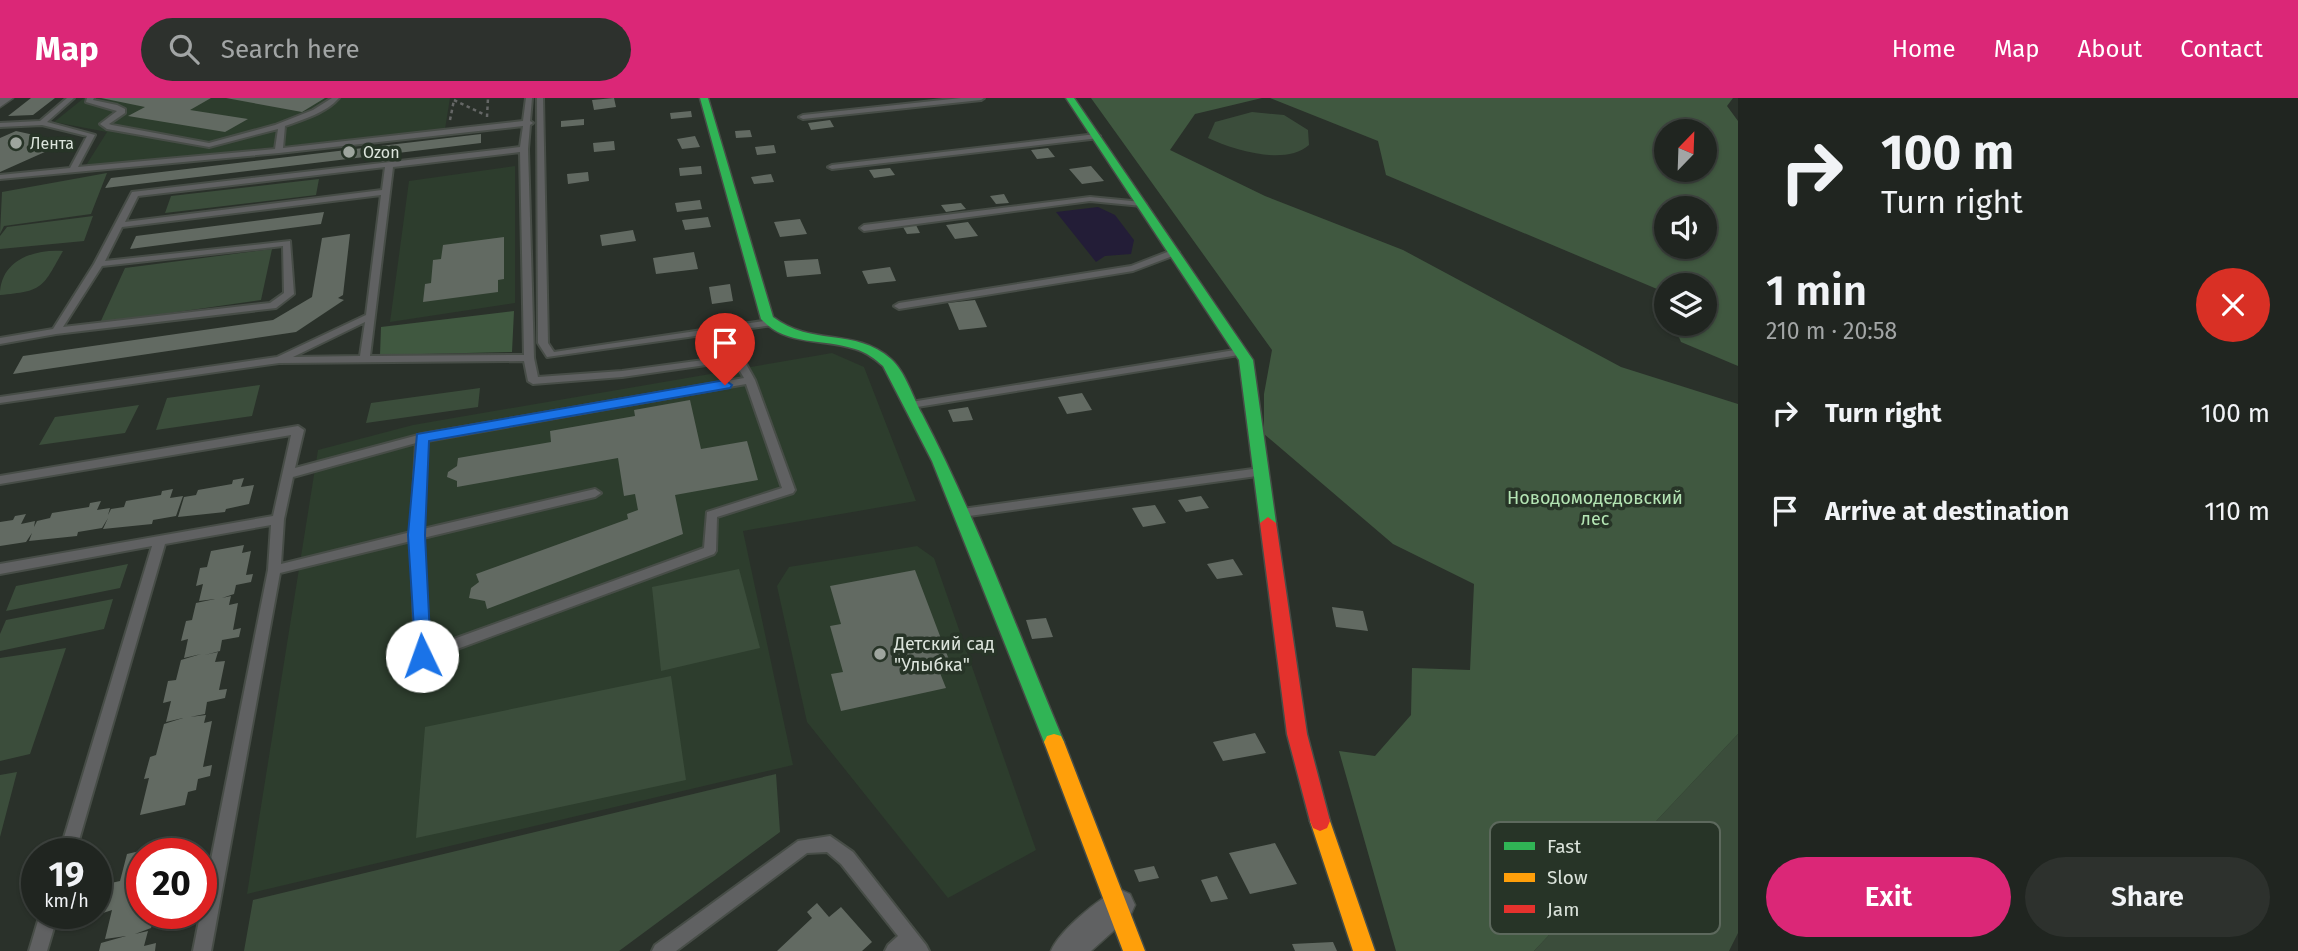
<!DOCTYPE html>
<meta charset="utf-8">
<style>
:root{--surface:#202520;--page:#2d312d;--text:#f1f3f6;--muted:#a2a5a5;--line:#3d423e;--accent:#db2777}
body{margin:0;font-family:"Fira Sans",sans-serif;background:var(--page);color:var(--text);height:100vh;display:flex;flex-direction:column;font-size:26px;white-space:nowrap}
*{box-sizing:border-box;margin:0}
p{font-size:23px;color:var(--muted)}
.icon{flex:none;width:38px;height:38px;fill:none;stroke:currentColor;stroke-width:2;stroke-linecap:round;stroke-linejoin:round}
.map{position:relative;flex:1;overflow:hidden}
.sheet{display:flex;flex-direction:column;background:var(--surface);width:560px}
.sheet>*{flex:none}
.guide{background:#202520;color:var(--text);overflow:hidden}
.needle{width:46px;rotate:23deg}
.controls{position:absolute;left:1654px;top:21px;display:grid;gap:14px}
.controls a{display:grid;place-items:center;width:63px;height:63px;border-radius:50%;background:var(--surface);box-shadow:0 2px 5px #0004,0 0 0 2px var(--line);font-size:35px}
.speed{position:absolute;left:21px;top:740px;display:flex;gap:14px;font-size:35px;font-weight:700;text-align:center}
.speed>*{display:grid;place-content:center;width:91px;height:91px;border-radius:50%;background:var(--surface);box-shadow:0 2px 5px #0004,0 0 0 2px var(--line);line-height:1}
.speed small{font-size:18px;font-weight:400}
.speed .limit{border:10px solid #d22;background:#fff;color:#111}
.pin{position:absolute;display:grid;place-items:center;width:60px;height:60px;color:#fff;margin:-72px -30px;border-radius:50% 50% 50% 0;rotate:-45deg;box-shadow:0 0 7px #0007}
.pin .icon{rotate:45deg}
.me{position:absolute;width:77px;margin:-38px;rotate:357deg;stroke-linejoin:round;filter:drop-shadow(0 0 5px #0008)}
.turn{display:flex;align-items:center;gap:24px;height:147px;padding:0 28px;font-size:32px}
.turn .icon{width:91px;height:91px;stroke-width:2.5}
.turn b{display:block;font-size:49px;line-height:60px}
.round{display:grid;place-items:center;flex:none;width:74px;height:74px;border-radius:37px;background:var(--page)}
.headline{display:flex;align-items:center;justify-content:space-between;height:119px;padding:0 28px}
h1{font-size:42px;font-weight:600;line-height:52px}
.button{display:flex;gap:14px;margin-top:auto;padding:14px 28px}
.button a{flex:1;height:80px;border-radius:42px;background:var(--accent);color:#fff;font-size:28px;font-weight:600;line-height:80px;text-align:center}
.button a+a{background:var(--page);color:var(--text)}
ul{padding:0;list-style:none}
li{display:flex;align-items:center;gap:21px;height:98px;padding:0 28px}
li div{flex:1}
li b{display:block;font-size:26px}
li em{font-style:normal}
header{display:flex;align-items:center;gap:42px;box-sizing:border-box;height:98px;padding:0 35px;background:var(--accent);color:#fff}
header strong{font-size:33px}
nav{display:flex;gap:38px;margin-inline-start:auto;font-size:24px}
.search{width:490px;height:63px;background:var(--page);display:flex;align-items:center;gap:18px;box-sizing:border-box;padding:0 24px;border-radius:38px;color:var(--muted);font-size:26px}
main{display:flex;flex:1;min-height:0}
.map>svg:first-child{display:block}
.built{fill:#2d3d2d}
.green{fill:#3b4d3b}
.forest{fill:#405840;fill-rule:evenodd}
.water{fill:#231d37}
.building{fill:#626a62}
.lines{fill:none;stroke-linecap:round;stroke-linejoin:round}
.lane-casing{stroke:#474d47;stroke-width:4}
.street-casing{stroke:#474d47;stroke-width:3}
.fast-casing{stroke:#474d47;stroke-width:3}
.slow-casing{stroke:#474d47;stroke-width:3}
.jam-casing{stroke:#474d47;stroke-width:3}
.path{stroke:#656766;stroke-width:2.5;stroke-dasharray:3.5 3.5;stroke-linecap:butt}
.lane{fill:#606162;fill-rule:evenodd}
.street{fill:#606162;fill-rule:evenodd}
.fast{fill:#30b455;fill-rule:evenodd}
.slow{fill:#ff9f0a;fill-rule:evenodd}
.jam{fill:#e5322d;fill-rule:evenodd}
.route{fill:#1a73e8;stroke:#114b97;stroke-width:2}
.poi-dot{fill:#9ea59e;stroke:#273427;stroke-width:2.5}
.labels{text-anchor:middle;stroke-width:7;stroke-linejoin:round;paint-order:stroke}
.far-poi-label{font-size:16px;fill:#dce4dc;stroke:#273427;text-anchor:start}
.park-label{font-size:18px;fill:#b4e5b4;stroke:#273427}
.poi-label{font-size:18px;fill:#dce4dc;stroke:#273427;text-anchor:start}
.key{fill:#273427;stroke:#5d695d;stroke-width:2}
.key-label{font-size:19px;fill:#dce4dc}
</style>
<header>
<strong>Map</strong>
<div class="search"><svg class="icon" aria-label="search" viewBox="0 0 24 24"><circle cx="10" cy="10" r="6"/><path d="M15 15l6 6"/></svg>Search here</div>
<nav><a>Home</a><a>Map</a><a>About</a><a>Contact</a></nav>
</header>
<main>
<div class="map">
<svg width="1738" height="853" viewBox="0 0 1738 853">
<rect width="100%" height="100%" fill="#2a312a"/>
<path class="built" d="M 84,0 L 450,0 L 445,31 L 85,69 L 107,34 L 54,24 Z
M 515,68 L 515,205 L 390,224 L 409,83 Z
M 832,255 L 864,269 L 916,403 L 743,433 L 793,667 L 247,796 L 318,352 L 413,327 Z
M 917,448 L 934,460 L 1036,752 L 948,800 L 807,624 L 777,488 L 789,469 Z"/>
<path class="green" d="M 1252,14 L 1284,17 L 1308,32 L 1309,47 C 1285,68 1234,52 1208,40 L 1215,24 Z
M 107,75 L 91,116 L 4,128 L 0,136 L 2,94 Z
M 319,81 L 316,97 L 165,115 L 171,98 Z
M 93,118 L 84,143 L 0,151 L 0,138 L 7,129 Z
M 272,151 L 261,202 L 100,225 L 125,170 Z
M 63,153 C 42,190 44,193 0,197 C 0,162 34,151 63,153 Z
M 260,287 L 252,318 L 156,332 L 167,300 Z
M 480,290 L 478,309 L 366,325 L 371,305 Z
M 139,307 L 125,335 L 39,347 L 55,319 Z
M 128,466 L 120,490 L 6,513 L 16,488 Z
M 739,471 L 760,550 L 661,573 L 652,489 Z
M 113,501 L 104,531 L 0,553 L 0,536 L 6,522 Z
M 66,550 L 30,656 L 0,663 L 0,560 Z
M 671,578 L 686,682 L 416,740 L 425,629 Z
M 1738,636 L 1738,835 L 1729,853 L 1534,853 Z
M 17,674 L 0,739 L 0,677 Z
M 776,676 L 780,734 L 619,853 L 244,853 L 253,802 Z"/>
<path class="forest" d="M 1091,0 L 1262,0 L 1195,16 L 1170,52 L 1265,98 L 1403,152 L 1621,269 L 1738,306 L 1738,636 L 1534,853 L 1396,853 L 1339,653 L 1375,658 L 1411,617 L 1412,570 L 1470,572 L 1474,486 L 1393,446 L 1264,336 L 1264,296 L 1272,252 Z
M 1270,0 L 1733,0 L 1727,8 L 1738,23 L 1738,268 L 1681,244 L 1673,226 L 1704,226 L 1704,187 L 1666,187 L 1666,211 L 1657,191 L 1386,77 L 1378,43 ZM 1666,33 L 1704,33 L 1704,72 L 1666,72 ZM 1666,110 L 1704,110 L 1704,149 L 1666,149 Z
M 514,213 L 512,254 L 380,257 L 381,229 Z"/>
<path class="water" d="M 1098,109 L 1115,117 L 1134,142 L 1131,156 L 1105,158 L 1096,164 L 1056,114 Z"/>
<path class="building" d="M 31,0 L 55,0 L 33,17 L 8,18 Z
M 101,0 L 211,0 L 190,12 L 248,21 L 225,34 L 128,18 L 145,9 Z
M 226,0 L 325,0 L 302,14 Z
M 614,0 L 616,9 L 594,12 L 592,2 Z
M 691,13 L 692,19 L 671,21 L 670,15 Z
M 584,21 L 584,27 L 561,29 L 561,23 Z
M 830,22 L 834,29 L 811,32 L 808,25 Z
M 750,32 L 752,39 L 736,40 L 735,33 Z
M 16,33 L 34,37 L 65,45 L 0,74 L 0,40 Z
M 481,36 L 481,45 L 105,90 L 111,80 Z
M 695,38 L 700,49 L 682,51 L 677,41 Z
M 614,43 L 615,52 L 594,54 L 593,45 Z
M 774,47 L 776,55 L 757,57 L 755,49 Z
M 1048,50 L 1055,59 L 1037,61 L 1031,52 Z
M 701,68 L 702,76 L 680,78 L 679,70 Z
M 1091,68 L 1104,83 L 1082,86 L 1069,71 Z
M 890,70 L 895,77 L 874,80 L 869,72 Z
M 588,74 L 589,83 L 568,86 L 567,76 Z
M 771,76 L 774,84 L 754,86 L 751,79 Z
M 1004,96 L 1009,105 L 996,106 L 990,98 Z
M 700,102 L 702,111 L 677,114 L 675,105 Z
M 961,105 L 966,111 L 946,114 L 941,107 Z
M 324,114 L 321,126 L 130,151 L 136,138 Z
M 708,119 L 711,129 L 685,132 L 682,122 Z
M 800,121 L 807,136 L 780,139 L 774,124 Z
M 968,124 L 978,138 L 955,141 L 946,127 Z
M 916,127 L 920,135 L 907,136 L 903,129 Z
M 633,132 L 636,143 L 602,148 L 600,137 Z
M 350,136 L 343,197 L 338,200 L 344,202 L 296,234 L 13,276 L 23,258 L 273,222 L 312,199 L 322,140 Z
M 504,139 L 504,181 L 498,182 L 498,194 L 423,204 L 425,186 L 431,185 L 433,162 L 441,161 L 443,147 Z
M 694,154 L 698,171 L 656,176 L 653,160 Z
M 818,161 L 821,176 L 787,179 L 784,163 Z
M 890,169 L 896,183 L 868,186 L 862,173 Z
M 730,186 L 733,203 L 712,206 L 709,189 Z
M 975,202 L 987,229 L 959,232 L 948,205 Z
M 1082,295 L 1092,312 L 1067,316 L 1058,299 Z
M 690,302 L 701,351 L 747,343 L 758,382 L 675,397 L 683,436 L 487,511 L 485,503 L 469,500 L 471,490 L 479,484 L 476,476 L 628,421 L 627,416 L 638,412 L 635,396 L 624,398 L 618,360 L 457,389 L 457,383 L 447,379 L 448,374 L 457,368 L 458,360 L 551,344 L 550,333 L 635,318 L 634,312 Z
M 968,309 L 973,322 L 953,324 L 948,312 Z
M 244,380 L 241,389 L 254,387 L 249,406 L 226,411 L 225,414 L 178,419 L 184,399 L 196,397 L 198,392 L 232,386 L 233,382 Z
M 173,391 L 170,400 L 183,398 L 176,418 L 153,422 L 152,426 L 103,431 L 108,420 L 102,430 L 78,434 L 77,438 L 29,443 L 32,435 L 26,444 L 0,448 L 0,424 L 13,422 L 15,418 L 26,416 L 21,426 L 35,423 L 34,429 L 37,423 L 50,420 L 52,415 L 89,409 L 90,405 L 101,403 L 97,412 L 110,410 L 108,417 L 111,411 L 124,409 L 126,403 L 161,397 L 162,393 Z
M 1201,398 L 1209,410 L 1186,414 L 1178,402 Z
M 1155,407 L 1166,425 L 1143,429 L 1132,410 Z
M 244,447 L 242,455 L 251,453 L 246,477 L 253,476 L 251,484 L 236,487 L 234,496 L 222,500 L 231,498 L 229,507 L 238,505 L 233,532 L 241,530 L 239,539 L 222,542 L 220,553 L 205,557 L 218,554 L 215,564 L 225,563 L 219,592 L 227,591 L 225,600 L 207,604 L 205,616 L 190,619 L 206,617 L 204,625 L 212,623 L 203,669 L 212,667 L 210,678 L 198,681 L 196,692 L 188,694 L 185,707 L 140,717 L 149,680 L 144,681 L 150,659 L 156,657 L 164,626 L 183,620 L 166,624 L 171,603 L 163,605 L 168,583 L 176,582 L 181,562 L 201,556 L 184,560 L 188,541 L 181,543 L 186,523 L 192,522 L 196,505 L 215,501 L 199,503 L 203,486 L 196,488 L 200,470 L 207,469 L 211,453 Z
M 1233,461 L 1243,477 L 1217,481 L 1207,466 Z
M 915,472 L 951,567 L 938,570 L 946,590 L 841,613 L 831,576 L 843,574 L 830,528 L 841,526 L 830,488 Z
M 1332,509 L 1363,513 L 1368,533 L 1336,529 Z
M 1046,520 L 1053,539 L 1032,541 L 1026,522 Z
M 1255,635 L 1266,655 L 1223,663 L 1213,644 Z
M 1275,745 L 1297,786 L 1250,796 L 1229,755 Z
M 170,746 L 167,756 L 142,756 L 142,816 L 155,816 L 151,830 L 135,836 L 148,833 L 144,848 L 156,845 L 155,853 L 99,853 L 101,845 L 126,838 L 105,841 L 112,812 L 103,815 L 111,785 L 120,783 L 127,756 Z
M 1154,768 L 1159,780 L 1139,784 L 1134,772 Z
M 1217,778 L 1228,801 L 1211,804 L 1201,782 Z
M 817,805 L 829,819 L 841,809 L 872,844 L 862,853 L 777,853 L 812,820 L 807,814 Z
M 1333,844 L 1337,853 L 1295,853 L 1292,846 Z"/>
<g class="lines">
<g class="lane-casing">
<path id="lane" d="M 67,0 L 74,0 L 47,24 L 95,37 L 78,69 L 275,51 L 278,31 L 209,49 L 107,31 L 100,26 L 117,13 L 86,4 L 87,0 L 94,0 L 93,2 L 117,7 L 125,11 L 125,15 L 109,26 L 112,27 L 209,45 L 275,27 L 313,12 L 332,0 L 339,0 C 326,15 304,21 285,28 L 283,50 L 523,23 L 526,0 L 532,0 L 530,23 L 533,25 L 530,27 L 528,51 L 534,260 L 538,279 L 622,273 L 741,257 L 755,282 L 795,392 L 793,395 L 717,419 L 716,453 L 714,456 L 422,564 L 417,562 L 415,558 L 411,443 L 280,475 L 211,853 L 193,853 L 268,472 L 271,427 L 165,446 L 75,756 L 59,756 L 152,448 L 0,476 L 0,466 L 273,418 L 291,337 L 0,386 L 0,378 L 298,328 L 304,332 L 295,370 L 422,336 L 744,280 L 734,263 L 622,279 L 533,286 L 528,283 L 524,263 L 279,265 L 0,305 L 0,299 L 277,259 L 366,217 L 381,97 L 122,129 L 105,163 L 290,143 L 294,196 L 276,210 L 56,236 L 0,246 L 0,240 L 53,231 L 94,166 L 132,94 L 520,49 L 523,28 L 279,55 L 0,81 L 0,77 L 70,70 L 87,38 L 42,27 L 0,29 L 0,25 L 40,23 ZM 520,54 L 524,257 L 370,258 L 393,69 ZM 385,69 L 382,92 L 125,124 L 138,98 ZM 283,148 L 284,195 L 270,205 L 63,229 L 102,168 ZM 365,224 L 360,258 L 293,259 ZM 746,286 L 782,390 L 707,414 L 704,450 L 429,550 L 423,440 L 595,399 L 601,395 L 595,391 L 423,431 L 427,343 ZM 416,345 L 411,434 L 281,466 L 284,421 L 293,379 Z
M 537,0 L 543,0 L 548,245 L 554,254 L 770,222 L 773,223 L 773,227 L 547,259 L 538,245 Z
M 961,0 L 984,0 L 981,2 L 803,21 L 799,19 L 803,17 Z
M 1096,36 L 1100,38 L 1099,40 L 832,71 L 828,69 L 832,67 Z
M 1090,99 L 1142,104 L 1146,106 L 1142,108 L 1090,103 L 864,133 L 860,130 L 864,127 Z
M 1175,151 L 1179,154 L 1178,156 L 1133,173 L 899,211 L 894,208 L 899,205 L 1131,168 Z
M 1241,251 L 1245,252 L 1245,256 L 911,310 L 906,307 L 911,304 Z
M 1260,370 L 1264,371 L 1266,374 L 1264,377 L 962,419 L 956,415 L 962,411 Z
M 830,738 L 853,754 L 926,847 L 929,853 L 885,853 L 888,847 L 898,838 L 841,766 L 827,754 L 807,755 L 676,853 L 652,853 L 655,847 L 798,743 Z
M 40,816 L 58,816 L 47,853 L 29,853 Z"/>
</g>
<g class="street-casing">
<path id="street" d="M 0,0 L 13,0 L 0,9 Z
M 1119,791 L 1130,796 L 1135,807 L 1130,818 L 1091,853 L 1051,853 C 1059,833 1099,800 1119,791 Z"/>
</g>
<g class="fast-casing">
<path id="fast" d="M 700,0 L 708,0 L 773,219 C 812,249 855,229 891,261 C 905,273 913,300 922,316 C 977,421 1018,535 1064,644 L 1061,650 L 1054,652 L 1047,650 L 1044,644 L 932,363 L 883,268 C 875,261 866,254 855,251 C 822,240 787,249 761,221 Z
M 1066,0 L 1074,0 L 1253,262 L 1276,425 L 1274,429 L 1268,431 L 1260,425 L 1239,262 Z"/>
</g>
<g class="slow-casing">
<path id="slow" d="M 1054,636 L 1061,638 L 1064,644 L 1145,853 L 1123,853 L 1044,644 L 1047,638 Z
M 1320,713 L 1327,716 L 1330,723 L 1375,853 L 1353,853 L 1310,723 L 1313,716 Z"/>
</g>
<g class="jam-casing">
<path id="jam" d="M 1268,419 L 1276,425 L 1307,636 L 1330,723 L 1327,730 L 1320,733 L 1313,730 L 1310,723 L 1287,636 L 1260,425 Z"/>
</g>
<path class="path" d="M 454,2 L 485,17
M 487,19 L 488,0
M 450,22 L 454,2"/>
<use href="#lane" class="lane"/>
<use href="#street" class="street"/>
<use href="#fast" class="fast"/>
<use href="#slow" class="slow"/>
<use href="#jam" class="jam"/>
</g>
<path class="route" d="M 725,282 L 732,287 L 730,290 L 429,343 L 425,437 L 431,558 L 422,565 L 416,563 L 408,437 L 417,336 Z"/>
<g class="poi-dot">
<circle cx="16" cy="45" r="7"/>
<circle cx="349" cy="54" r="7"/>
<circle cx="880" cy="556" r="7"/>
</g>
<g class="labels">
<g class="far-poi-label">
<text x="30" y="51">Лента</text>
<text x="363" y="60">Ozon</text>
</g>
<g class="park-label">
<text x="1595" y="406">Новодомодедовский<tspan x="1595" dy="21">лес</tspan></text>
</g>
<g class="poi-label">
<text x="894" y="552">Детский сад<tspan x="894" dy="21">"Улыбка"</tspan></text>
</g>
</g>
<rect x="1490" y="724" width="230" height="112" rx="10" class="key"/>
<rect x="1504" y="744" width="31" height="8" fill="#30b455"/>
<rect x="1504" y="775" width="31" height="9" fill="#ff9f0a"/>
<rect x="1504" y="807" width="31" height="8" fill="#e5322d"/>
<g class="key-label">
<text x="1547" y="755">Fast</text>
<text x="1547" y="786">Slow</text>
<text x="1547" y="818">Jam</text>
</g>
</svg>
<div class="controls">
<a><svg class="needle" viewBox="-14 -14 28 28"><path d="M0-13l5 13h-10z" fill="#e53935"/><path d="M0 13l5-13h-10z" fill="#a2a5a5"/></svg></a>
<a><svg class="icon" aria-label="sound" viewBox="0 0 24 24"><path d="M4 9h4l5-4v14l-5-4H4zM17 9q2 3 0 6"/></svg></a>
<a><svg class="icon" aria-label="layers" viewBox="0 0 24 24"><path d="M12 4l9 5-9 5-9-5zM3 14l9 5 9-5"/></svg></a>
</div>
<div class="speed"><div>19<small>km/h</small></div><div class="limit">20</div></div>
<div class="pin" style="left:725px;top:287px;background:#d93025"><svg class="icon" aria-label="arrive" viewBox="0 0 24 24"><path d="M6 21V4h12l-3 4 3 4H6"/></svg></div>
<svg class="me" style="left:422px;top:558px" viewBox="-20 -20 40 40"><circle r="19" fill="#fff"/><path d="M0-13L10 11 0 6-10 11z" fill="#1a73e8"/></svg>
</div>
<section class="sheet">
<div class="guide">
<div class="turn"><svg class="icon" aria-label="right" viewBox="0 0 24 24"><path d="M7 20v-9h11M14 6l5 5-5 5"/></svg><div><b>100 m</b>Turn right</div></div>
</div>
<div class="headline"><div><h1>1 min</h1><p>210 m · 20:58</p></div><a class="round" style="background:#d93025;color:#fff"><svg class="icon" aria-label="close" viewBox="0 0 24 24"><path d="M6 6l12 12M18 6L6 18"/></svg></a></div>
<ul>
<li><svg class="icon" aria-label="right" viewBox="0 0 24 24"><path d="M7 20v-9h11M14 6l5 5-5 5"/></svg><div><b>Turn right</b></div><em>100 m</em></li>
<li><svg class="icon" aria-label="arrive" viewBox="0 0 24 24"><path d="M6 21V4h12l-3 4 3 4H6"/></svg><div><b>Arrive at destination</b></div><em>110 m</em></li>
</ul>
<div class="button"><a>Exit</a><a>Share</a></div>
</section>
</main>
